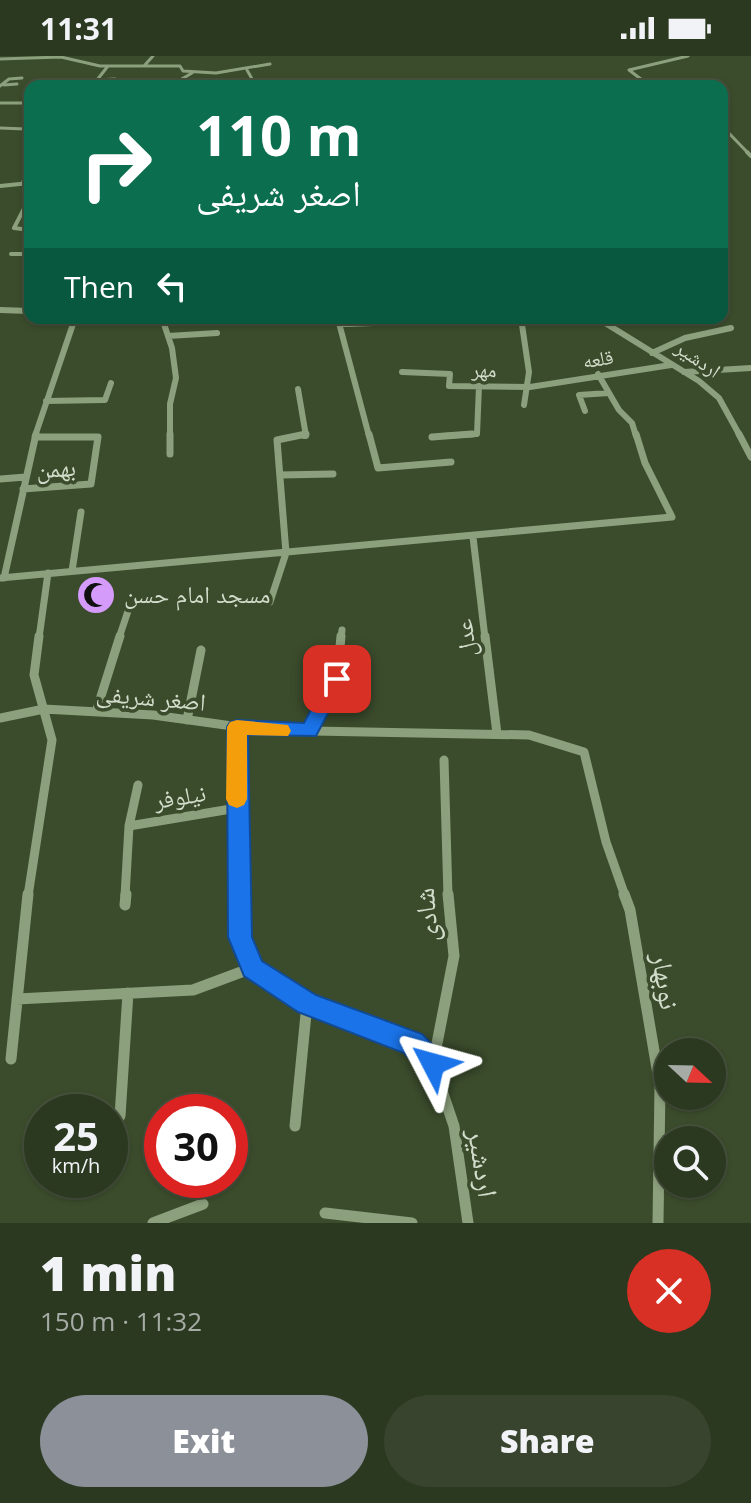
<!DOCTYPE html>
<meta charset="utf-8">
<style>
:root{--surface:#2c3921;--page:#38442e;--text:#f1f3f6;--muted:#a6aca5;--line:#48533f;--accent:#8c9099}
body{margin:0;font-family:"Open Sans","Noto Naskh Arabic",sans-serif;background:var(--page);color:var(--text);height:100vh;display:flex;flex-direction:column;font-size:30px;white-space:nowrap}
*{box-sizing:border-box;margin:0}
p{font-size:26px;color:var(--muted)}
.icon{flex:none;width:44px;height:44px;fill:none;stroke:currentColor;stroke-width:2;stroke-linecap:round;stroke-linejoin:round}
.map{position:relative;height:1167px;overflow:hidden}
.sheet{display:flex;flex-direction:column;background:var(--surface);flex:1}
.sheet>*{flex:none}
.guide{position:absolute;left:24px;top:24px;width:704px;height:244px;border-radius:16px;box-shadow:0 2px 6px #0004,0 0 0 2px var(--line);background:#0b6e4f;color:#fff;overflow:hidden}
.needle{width:52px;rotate:112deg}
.fabs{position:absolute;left:654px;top:982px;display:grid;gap:16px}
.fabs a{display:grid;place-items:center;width:72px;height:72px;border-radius:50%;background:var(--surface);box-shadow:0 2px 6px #0004,0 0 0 2px var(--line);font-size:40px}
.speed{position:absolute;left:24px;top:1038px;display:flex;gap:16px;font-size:40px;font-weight:700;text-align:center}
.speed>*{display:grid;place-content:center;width:104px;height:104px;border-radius:50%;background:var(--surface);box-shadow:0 2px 6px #0004,0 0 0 2px var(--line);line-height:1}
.speed small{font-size:20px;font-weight:400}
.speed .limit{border:12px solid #d22;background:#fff;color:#111}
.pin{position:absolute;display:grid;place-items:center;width:68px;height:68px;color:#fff;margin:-34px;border-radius:16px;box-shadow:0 4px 12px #0006}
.me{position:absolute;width:88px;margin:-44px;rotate:309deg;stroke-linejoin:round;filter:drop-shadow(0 0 6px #0008)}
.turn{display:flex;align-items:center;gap:28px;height:168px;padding:0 40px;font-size:36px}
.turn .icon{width:104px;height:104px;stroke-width:2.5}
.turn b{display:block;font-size:56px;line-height:68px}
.then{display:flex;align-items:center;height:76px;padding:0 40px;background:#0003;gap:16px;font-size:30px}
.round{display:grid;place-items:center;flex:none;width:84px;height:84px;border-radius:42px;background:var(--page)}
.headline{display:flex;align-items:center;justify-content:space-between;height:136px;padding:0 40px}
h1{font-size:48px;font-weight:800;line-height:60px}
.action{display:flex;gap:16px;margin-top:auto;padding:16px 40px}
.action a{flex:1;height:92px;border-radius:48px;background:var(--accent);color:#fff;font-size:32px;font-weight:800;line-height:92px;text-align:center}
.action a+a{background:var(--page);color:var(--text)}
.status{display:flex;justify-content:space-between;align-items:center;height:56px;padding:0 40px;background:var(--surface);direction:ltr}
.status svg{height:22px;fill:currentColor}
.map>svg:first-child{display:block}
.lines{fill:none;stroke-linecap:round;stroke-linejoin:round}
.minor-far5{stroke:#8ca07d;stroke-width:3}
.minor-far4{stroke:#8ca07d;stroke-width:4}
.minor-far3{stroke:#8ca07d;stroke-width:6}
.minor-far2{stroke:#8ca07d;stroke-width:7}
.minor-far1{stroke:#8ca07d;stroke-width:9}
.minor{stroke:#8ca07d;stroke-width:11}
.route{fill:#1a73e8;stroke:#114b97;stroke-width:2}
.slow{fill:#f59e0b}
.labels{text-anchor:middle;stroke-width:7;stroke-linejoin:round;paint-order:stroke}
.far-street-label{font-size:20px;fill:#d2dcca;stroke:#3b4c2c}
.street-label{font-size:24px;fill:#d2dcca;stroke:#3b4c2c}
.poi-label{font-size:24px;fill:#d2dcca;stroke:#3b4c2c;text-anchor:start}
.near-street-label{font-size:28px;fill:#d2dcca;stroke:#3b4c2c}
</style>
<div class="status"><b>11:31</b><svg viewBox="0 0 49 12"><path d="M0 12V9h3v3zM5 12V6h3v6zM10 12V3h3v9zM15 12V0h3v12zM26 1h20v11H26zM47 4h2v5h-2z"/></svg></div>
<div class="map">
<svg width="751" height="1167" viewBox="0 0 751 1167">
<rect width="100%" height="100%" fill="#3b4c2c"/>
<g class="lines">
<path class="minor-far5" d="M 0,3 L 61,1 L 100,10 L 180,10 L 183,15 L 216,17 L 270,8
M 108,10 L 97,24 L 115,23
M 144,10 L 153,0
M 247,14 L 256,30
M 4,29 L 17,28
M 0,30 L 9,23 L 22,22
M 177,30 L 180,24 L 192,17
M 650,30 L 629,14 L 688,0
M 0,47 L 30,47
M 722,70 L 749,98
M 0,72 L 25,73 L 29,80"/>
<path class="minor-far4" d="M 747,96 L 751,100
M 23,127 L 30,107
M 0,130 L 30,127
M 30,141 L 14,172 L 30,174
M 11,198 L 30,198"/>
<path class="minor-far3" d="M 0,254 L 30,255
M 162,262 L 172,292 L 176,322 L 170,348 L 170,380
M 298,262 L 349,268 L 498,262
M 521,262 L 529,316 L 524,349
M 597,262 L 699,325 L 719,342 L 740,380
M 602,264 L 620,262
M 339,267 L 369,380
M 168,280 L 217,277
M 652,297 L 685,282 L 731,272
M 402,316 L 450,318 L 449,330 L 530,331 L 671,309
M 684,316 L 751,312
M 598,318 L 619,354 L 632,367 L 636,380
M 298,333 L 306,380 L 304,380
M 46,345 L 105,344 L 111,327
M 585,355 L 579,339 L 609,337
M 35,380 L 75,262
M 442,380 L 477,378 L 479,330"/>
<path class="minor-far2" d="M 170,378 L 170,398
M 369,378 L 378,412 L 451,406
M 739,378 L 751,401
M 432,381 L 472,378
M 280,419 L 333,418
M 0,423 L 26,421
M 23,433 L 91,428 L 98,381 L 35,381
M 473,481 L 485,582
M 72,515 L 81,456
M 0,522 L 672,461 L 645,407 L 636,378
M 4,522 L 36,378
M 270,546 L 286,497 L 277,384 L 306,378
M 39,582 L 48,517
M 119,582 L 129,552
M 341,582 L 342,574"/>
<path class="minor-far1" d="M 485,580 L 497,678
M 96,656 L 120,580
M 0,662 L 44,653 L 153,659 L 261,674 L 529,679 L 584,696 L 606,786 L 625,840
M 187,664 L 201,594
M 237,671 L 239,840
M 309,675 L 337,623 L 341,580
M 444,704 L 448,840
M 129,770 L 237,752
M 28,840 L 52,684 L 34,619 L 39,580
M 125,840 L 129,770 L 138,729"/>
<path class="minor" d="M 239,838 L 240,881 L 252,912 L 307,948 L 413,987 L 433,1008 L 454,1070 L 468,1167
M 624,838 L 630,854 L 660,1030 L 658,1167
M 125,849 L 126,838
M 17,943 L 193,934 L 252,912
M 11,1003 L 28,838
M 433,1008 L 454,900 L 448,838
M 120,1060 L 128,937
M 295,1070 L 307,948
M 325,1157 L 412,1167
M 153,1167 L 203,1148"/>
</g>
<path class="route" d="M 337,616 L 346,623 L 316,680 L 248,679 L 252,881 L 262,905 L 316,939 L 422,978 L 443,999 L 447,1008 L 443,1018 L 433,1022 L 424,1018 L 404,997 L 298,956 L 244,920 L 228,881 L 227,671 L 230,666 L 237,664 L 304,667 L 330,618 Z"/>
<path class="slow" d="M 237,664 L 288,669 L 291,675 L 288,680 L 247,679 L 247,743 L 244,749 L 237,752 L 229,749 L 226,743 L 227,671 L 230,666 Z"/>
<defs>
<g id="mosque-disc" transform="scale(2)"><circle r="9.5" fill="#d59bfa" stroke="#3b4c2c"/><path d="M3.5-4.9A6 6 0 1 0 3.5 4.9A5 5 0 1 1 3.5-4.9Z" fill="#111"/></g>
</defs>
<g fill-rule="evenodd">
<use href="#mosque-disc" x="96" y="539"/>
</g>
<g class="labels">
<g class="far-street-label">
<text transform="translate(598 303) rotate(-9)" y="7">قلعه</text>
<text transform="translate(698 303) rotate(34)" y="7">اردشیر</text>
<text transform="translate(484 314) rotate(1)" y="7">مهر</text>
</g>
<g class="street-label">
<text transform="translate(56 413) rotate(-4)" y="8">بهمن</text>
<text transform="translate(466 582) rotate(-97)" y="8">عدل</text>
<text transform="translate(151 642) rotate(5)" y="8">اصغر شریفی</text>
<text transform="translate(180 741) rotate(-9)" y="8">نیلوفر</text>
</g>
<g class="poi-label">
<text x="124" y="547">مسجد امام حسن</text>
</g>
<g class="near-street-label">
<text transform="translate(426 859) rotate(-95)" y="10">شادی</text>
<text transform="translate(666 925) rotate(81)" y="10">نوبهار</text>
<text transform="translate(483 1107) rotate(81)" y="10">اردشیر</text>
</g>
</g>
</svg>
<div class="fabs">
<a><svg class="needle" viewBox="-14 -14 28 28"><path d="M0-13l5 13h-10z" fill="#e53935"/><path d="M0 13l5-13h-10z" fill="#a6aca5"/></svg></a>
<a><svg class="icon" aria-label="search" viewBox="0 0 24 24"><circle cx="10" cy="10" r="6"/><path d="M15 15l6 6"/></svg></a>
</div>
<div class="speed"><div>25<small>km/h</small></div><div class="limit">30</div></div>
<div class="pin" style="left:337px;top:623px;background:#d93025"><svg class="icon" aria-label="arrive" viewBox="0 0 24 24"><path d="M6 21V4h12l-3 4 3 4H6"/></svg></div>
<svg class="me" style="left:433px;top:1008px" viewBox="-20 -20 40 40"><path d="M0-17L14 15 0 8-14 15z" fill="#1a73e8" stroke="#fff" stroke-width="4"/></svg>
<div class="guide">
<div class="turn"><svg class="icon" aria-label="right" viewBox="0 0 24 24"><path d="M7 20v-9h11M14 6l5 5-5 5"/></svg><div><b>110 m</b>اصغر شریفی</div></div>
<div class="then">Then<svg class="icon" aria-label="left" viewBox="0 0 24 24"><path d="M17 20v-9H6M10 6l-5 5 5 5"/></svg></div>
</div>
</div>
<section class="sheet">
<div class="headline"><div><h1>1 min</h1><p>150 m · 11:32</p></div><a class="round" style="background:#d93025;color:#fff"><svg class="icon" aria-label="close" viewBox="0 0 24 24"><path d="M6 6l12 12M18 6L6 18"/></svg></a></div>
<div class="action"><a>Exit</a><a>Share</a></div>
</section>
